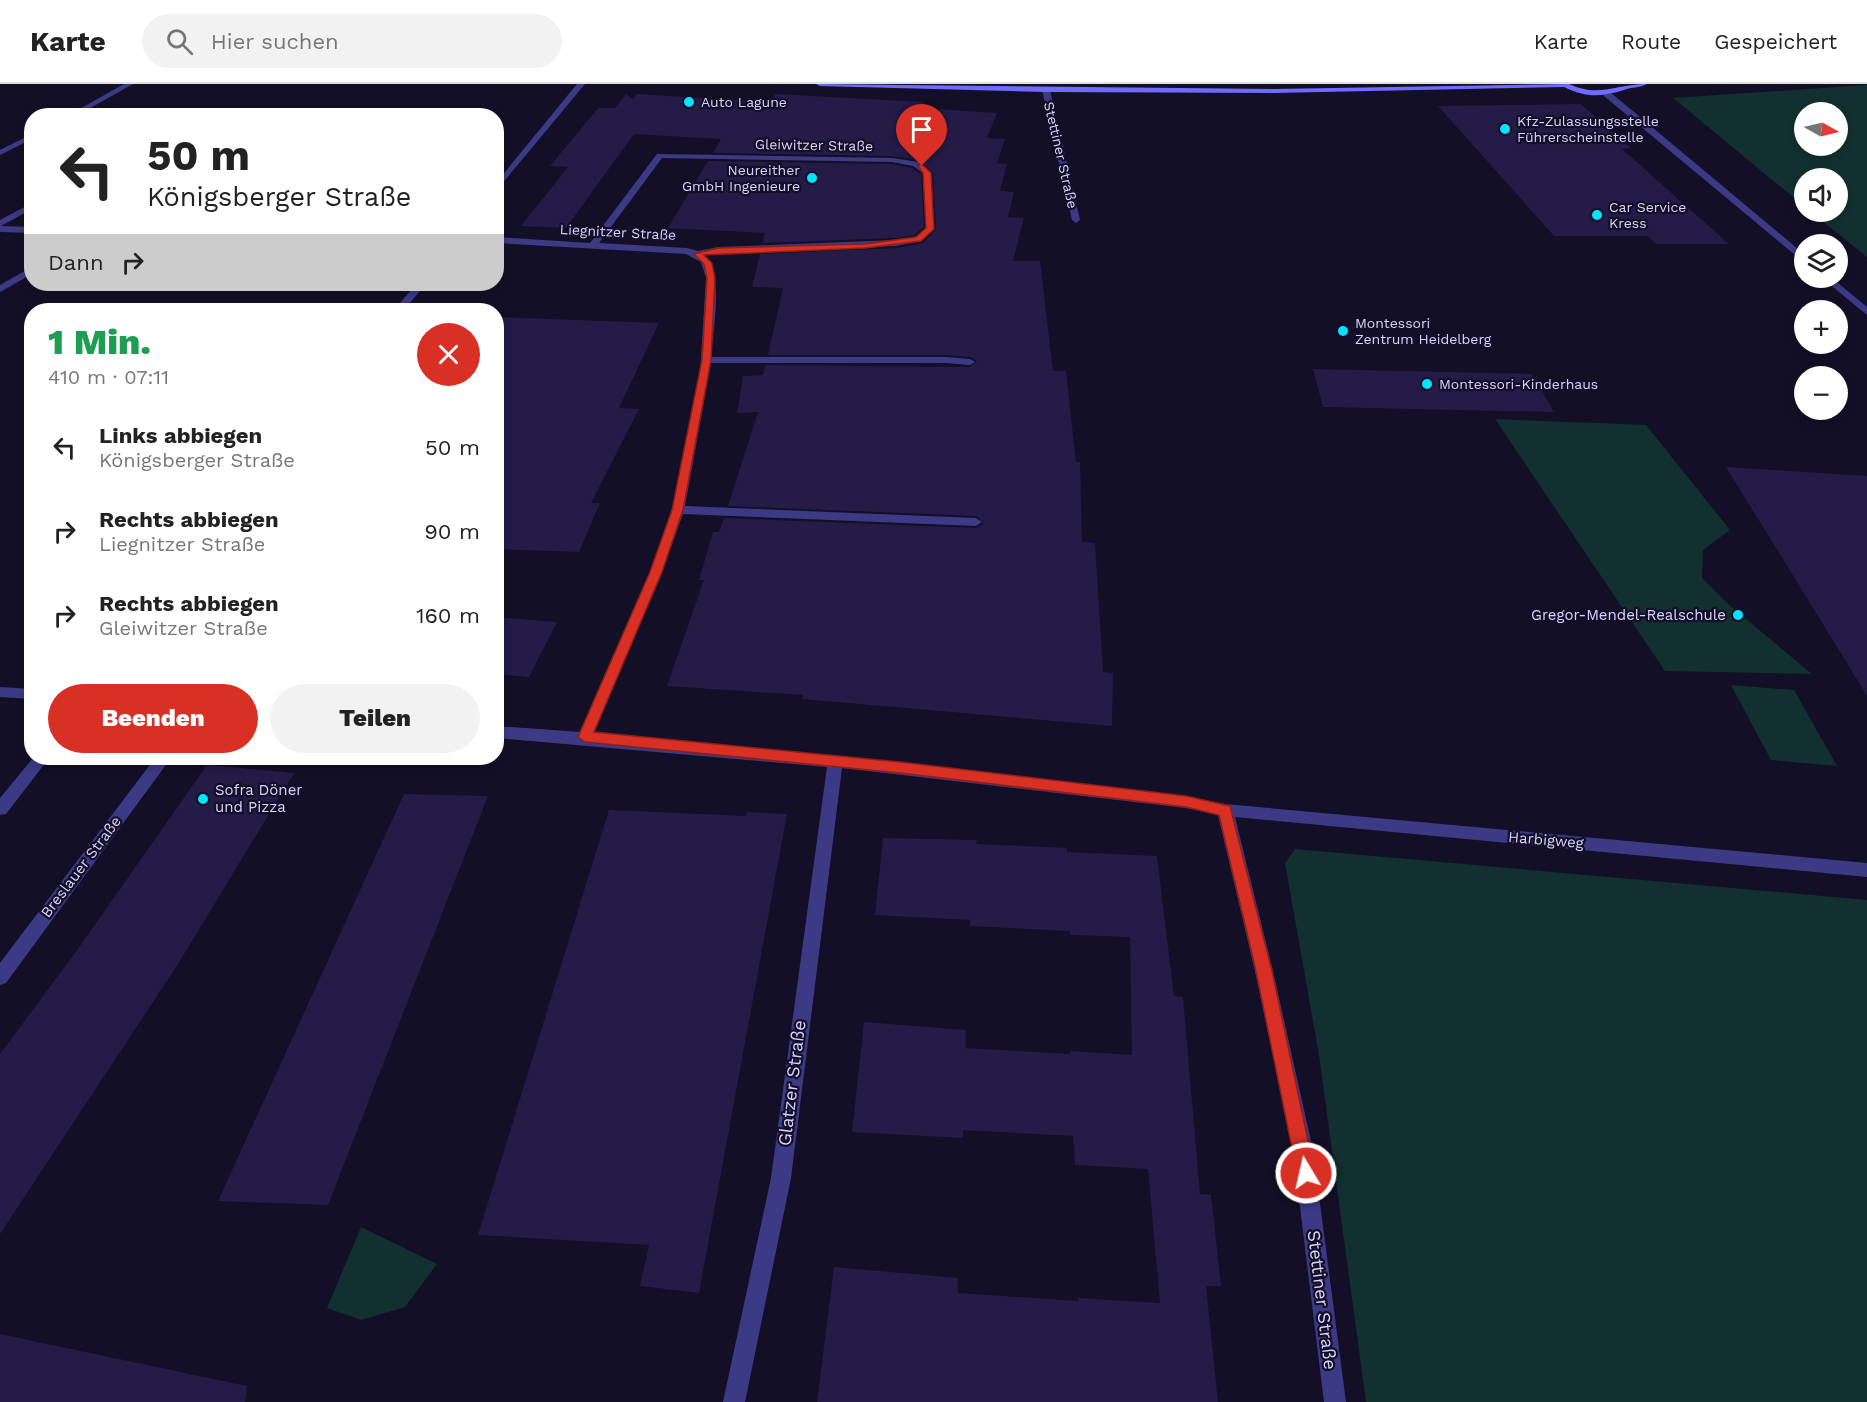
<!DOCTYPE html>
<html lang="de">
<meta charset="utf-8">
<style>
:root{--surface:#fff;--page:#f2f2f2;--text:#222;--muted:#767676;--line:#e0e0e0;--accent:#d93025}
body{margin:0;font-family:"Work Sans",sans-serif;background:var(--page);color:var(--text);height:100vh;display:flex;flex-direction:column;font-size:22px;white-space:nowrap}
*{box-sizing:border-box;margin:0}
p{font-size:20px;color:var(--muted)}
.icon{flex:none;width:33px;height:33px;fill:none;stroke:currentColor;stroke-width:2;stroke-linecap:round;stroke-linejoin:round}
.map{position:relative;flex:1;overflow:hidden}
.details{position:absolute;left:24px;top:219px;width:480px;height:462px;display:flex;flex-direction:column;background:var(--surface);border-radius:24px;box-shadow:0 3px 9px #0003}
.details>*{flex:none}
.banner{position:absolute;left:24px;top:24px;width:480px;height:183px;border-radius:24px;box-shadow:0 3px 9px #0003;background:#fff;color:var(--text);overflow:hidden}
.needle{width:39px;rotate:98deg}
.fabs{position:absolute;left:1794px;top:18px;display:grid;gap:12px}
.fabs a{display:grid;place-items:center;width:54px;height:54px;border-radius:50%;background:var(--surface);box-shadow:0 3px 9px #0003;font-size:30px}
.pin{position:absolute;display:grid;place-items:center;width:51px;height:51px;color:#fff;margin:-62px -26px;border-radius:50% 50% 50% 0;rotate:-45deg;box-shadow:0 0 6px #0007}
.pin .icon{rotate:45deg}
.me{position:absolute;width:66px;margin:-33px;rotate:351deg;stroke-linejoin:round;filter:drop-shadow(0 0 4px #0008)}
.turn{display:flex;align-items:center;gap:21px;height:126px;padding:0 24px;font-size:27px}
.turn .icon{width:78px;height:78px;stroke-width:2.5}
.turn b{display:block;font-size:42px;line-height:51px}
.then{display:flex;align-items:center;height:57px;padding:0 24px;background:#0003;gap:12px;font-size:22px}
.round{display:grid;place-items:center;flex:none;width:63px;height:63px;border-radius:32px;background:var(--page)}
.headline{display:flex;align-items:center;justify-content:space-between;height:102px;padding:0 24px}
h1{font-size:36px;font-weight:800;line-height:45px;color:#1e9e55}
.cta{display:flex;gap:12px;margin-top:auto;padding:12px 24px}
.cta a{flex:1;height:69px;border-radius:36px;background:var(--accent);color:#fff;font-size:24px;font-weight:800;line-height:69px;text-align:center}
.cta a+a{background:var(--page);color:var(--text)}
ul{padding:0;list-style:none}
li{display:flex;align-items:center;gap:18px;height:84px;padding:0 24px}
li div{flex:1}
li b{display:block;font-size:22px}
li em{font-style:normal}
header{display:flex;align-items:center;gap:36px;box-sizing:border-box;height:84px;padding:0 30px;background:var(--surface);border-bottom:2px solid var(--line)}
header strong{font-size:28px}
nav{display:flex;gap:33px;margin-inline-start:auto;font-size:21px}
.search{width:420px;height:54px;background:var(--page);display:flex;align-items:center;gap:15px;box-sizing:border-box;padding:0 21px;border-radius:33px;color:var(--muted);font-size:22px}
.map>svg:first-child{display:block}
.green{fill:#12302f;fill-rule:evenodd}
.building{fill:#241b47}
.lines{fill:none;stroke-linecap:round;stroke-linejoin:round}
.street{fill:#3d3a85;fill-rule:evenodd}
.secondary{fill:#6f6bff;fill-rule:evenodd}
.route{fill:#d93025;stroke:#8d1f18;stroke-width:1.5}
.poi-dot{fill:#00e5ff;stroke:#130f26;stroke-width:2}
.labels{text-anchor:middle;stroke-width:4.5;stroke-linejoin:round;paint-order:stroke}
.far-poi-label{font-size:14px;fill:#d9d4ff;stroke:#130f26;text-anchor:start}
.far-street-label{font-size:14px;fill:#d9d4ff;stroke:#130f26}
.poi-label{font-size:15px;fill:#d9d4ff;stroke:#130f26;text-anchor:end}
.street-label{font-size:15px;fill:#d9d4ff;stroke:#130f26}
.near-street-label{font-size:18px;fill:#d9d4ff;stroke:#130f26}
</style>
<header>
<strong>Karte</strong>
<div class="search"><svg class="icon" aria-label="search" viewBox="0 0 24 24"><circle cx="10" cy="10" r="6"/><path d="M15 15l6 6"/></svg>Hier suchen</div>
<nav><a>Karte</a><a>Route</a><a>Gespeichert</a></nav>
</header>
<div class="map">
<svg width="1867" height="1318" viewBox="0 0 1867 1318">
<rect width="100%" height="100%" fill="#130f26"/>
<path class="green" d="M 1867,1 L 1867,173 L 1811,128 L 1838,128 L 1838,94 L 1804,94 L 1804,122 L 1673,14 ZM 1804,28 L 1838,28 L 1838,62 L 1804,62 Z
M 1495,335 L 1646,341 L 1730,446 L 1703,466 L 1702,494 L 1728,520 L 1812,590 L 1665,587 Z
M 1731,601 L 1794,606 L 1837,682 L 1771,676 Z
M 1295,765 L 1867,816 L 1867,1318 L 1366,1318 L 1319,971 L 1285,779 Z
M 361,1143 L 437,1180 L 405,1223 L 361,1236 L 327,1224 Z"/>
<path class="building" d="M 626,10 L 633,15 L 637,10 L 770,18 L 775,10 L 924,18 L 921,24 L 997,29 L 987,54 L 1005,55 L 997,79 L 1007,80 L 1000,107 L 1014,108 L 1008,133 L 1024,134 L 1013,177 L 1040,177 L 1053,287 L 1066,287 L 1076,378 L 1080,378 L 1082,458 L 1095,459 L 1103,588 L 1113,589 L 1112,642 L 802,615 L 803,611 L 667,602 L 704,496 L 699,496 L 713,448 L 719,448 L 724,434 L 976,444 L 984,439 L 976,432 L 728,422 L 758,328 L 737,329 L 743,292 L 763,291 L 765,281 L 970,283 L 977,277 L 970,273 L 946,271 L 768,271 L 783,204 L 752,203 L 760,170 L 896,164 L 923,159 L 936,145 L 933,89 L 919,76 L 892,72 L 713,69 L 721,55 L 634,50 L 566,144 L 521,142 L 568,83 L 550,82 L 598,24 L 615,24 Z
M 1581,20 L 1631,64 L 1622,65 L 1729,160 L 1656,160 L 1647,152 L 1554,152 L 1438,22 Z
M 708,77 L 892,80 L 912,84 L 921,90 L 924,143 L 914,151 L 896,154 L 763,159 L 765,149 L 668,144 Z
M 496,233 L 659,239 L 619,324 L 639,325 L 591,419 L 600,419 L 579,468 L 496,465 Z
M 1313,285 L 1532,290 L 1554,328 L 1323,323 Z
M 1726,383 L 1867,392 L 1867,612 L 1815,527 Z
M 496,533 L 557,538 L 529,593 L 496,590 Z
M 207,681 L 294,689 L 178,880 L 0,1150 L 0,970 L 75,869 Z
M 404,710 L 488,712 L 328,1121 L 218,1117 Z
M 609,726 L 746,732 L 747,728 L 787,730 L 699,1209 L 640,1202 L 649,1161 L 478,1151 Z
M 883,754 L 977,756 L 976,760 L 1067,764 L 1067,768 L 1157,772 L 1174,912 L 1183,913 L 1200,1110 L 1211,1111 L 1221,1202 L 1206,1202 L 1218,1318 L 817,1318 L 834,1183 L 958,1194 L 958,1209 L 1078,1217 L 1078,1214 L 1160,1219 L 1148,1085 L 1075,1081 L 1073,1052 L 963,1046 L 963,1054 L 852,1048 L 864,938 L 966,946 L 966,964 L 1070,970 L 1070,967 L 1132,971 L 1130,853 L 1070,851 L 1070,847 L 970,842 L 970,836 L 875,831 Z
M 0,1250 L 247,1302 L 245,1318 L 0,1318 Z"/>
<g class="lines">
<path class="street" d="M 124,0 L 133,0 L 76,32 L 67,32 Z
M 577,0 L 585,0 L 496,107 L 496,99 Z
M 1046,4 L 1050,6 L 1080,136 L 1076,139 L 1072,136 L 1042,6 Z
M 1604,8 L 1610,8 L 1804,170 L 1804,177 L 1801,176 L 1604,12 Z
M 32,50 L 32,55 L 0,71 L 0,66 Z
M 657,70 L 892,74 L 919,78 L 931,89 L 934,145 L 921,157 L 896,162 L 718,169 L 705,171 C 724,191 713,246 711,273 L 946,273 L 970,275 L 975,278 L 970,281 L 946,279 L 711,279 L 685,422 L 976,434 L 982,438 L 976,442 L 683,430 L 662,488 L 594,649 L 842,672 L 1186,712 L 1225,720 L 1867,779 L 1867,793 L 1235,733 L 1273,887 L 1313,1066 L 1346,1318 L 1324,1318 L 1293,1066 L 1255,887 L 1218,731 L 1186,724 L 842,684 L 791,1094 L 745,1318 L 723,1318 L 771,1094 L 827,683 L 496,654 L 496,642 L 580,648 L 650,488 L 672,426 L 700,289 L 706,194 L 701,178 L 686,170 L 496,159 L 496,153 L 590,159 ZM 662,74 L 892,78 L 913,82 L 923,89 L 926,144 L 915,153 L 896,156 L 718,163 L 698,167 L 687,164 L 599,159 Z
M 32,119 L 32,125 L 1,142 L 32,143 L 32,149 L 0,148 L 0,136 Z
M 32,183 L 32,190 L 0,208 L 0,201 Z
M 1822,194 L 1832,194 L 1867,223 L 1867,231 Z
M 416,200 L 426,200 L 404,226 L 394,226 Z
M 0,603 L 32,605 L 32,615 L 0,613 Z
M 33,674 L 49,674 L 6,730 L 0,731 L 0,714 Z
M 155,674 L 171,674 L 6,899 L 0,901 L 0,879 Z"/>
<path class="secondary" d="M 816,0 L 1274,5 L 1569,0 C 1599,14 1616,0 1647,0 C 1640,4 1631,3 1624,6 C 1601,13 1587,14 1564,3 L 1274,9 L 1046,8 L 820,2 Z"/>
</g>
<path class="route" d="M 922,80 L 931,89 L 934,145 L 921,157 L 865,164 L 704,171 L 712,179 L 715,194 L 711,276 L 683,426 L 662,488 L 594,648 L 900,678 L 1186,712 L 1230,722 L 1272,887 L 1315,1089 L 1313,1096 L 1306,1098 L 1300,1096 L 1297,1089 L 1256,887 L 1219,731 L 1186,723 L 900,689 L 585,658 L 578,653 L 650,488 L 672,426 L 702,276 L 707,194 L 704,180 L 694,170 L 718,164 L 865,160 L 916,153 L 926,144 L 923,89 L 918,82 Z"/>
<g class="poi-dot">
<circle cx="689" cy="18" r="6"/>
<circle cx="1505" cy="45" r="6"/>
<circle cx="812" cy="94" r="6"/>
<circle cx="1597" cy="131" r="6"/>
<circle cx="1343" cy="247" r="6"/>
<circle cx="1427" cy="300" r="6"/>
<circle cx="1738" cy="531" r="6"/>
<circle cx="203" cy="715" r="6"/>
</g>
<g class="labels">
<g class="far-poi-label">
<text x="701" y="23">Auto Lagune</text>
<text x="1517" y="42">Kfz-Zulassungsstelle<tspan x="1517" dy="16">Führerscheinstelle</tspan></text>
<text x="800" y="91" text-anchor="end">Neureither<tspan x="800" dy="16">GmbH Ingenieure</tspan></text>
<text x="1609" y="128">Car Service<tspan x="1609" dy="16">Kress</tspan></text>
<text x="1355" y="244">Montessori<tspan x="1355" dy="16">Zentrum Heidelberg</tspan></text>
<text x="1439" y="305">Montessori-Kinderhaus</text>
</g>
<g class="far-street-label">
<text transform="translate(814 61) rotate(1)" y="5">Gleiwitzer Straße</text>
<text transform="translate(1061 71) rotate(77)" y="5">Stettiner Straße</text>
<text transform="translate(618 148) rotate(3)" y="5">Liegnitzer Straße</text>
</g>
<g class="poi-label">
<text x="1726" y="536">Gregor-Mendel-Realschule</text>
<text x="215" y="711" text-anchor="start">Sofra Döner<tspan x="215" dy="17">und Pizza</tspan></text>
</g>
<g class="street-label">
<text transform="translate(1546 756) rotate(5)" y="5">Harbigweg</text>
<text transform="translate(81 783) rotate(-53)" y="5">Breslauer Straße</text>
</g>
<g class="near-street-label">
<text transform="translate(792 999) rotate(-83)" y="6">Glatzer Straße</text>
<text transform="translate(1322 1216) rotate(83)" y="6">Stettiner Straße</text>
</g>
</g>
</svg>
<div class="fabs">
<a><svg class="needle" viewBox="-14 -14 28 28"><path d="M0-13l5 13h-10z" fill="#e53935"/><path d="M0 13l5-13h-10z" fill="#767676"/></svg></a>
<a><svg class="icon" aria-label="sound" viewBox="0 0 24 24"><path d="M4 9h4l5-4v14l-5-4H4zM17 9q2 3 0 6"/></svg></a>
<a><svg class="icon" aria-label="layers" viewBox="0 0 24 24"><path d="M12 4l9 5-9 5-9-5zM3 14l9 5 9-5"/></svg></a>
<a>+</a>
<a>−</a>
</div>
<div class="pin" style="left:922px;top:82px;background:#d93025"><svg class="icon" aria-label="arrive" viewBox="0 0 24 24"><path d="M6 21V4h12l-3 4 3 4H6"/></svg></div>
<svg class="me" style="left:1306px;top:1089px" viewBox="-20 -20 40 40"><circle r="17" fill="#d93025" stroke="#fff" stroke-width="3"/><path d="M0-11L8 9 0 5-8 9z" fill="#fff"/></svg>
<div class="banner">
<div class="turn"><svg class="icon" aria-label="left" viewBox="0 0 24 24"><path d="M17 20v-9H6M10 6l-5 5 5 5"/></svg><div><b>50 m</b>Königsberger Straße</div></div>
<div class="then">Dann<svg class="icon" aria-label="right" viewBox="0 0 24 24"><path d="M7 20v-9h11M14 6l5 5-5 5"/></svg></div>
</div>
<section class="details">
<div class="headline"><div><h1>1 Min.</h1><p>410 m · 07:11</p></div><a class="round" style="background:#d93025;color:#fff"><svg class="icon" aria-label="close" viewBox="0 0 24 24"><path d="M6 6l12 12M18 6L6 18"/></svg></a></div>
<ul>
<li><svg class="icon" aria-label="left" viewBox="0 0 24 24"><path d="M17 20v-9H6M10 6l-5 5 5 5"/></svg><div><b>Links abbiegen</b><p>Königsberger Straße</p></div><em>50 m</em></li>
<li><svg class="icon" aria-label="right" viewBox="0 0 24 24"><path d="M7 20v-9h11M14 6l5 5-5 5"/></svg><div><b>Rechts abbiegen</b><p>Liegnitzer Straße</p></div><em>90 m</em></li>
<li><svg class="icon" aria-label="right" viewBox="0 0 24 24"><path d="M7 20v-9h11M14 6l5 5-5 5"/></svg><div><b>Rechts abbiegen</b><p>Gleiwitzer Straße</p></div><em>160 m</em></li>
</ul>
<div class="cta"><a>Beenden</a><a>Teilen</a></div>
</section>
</div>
